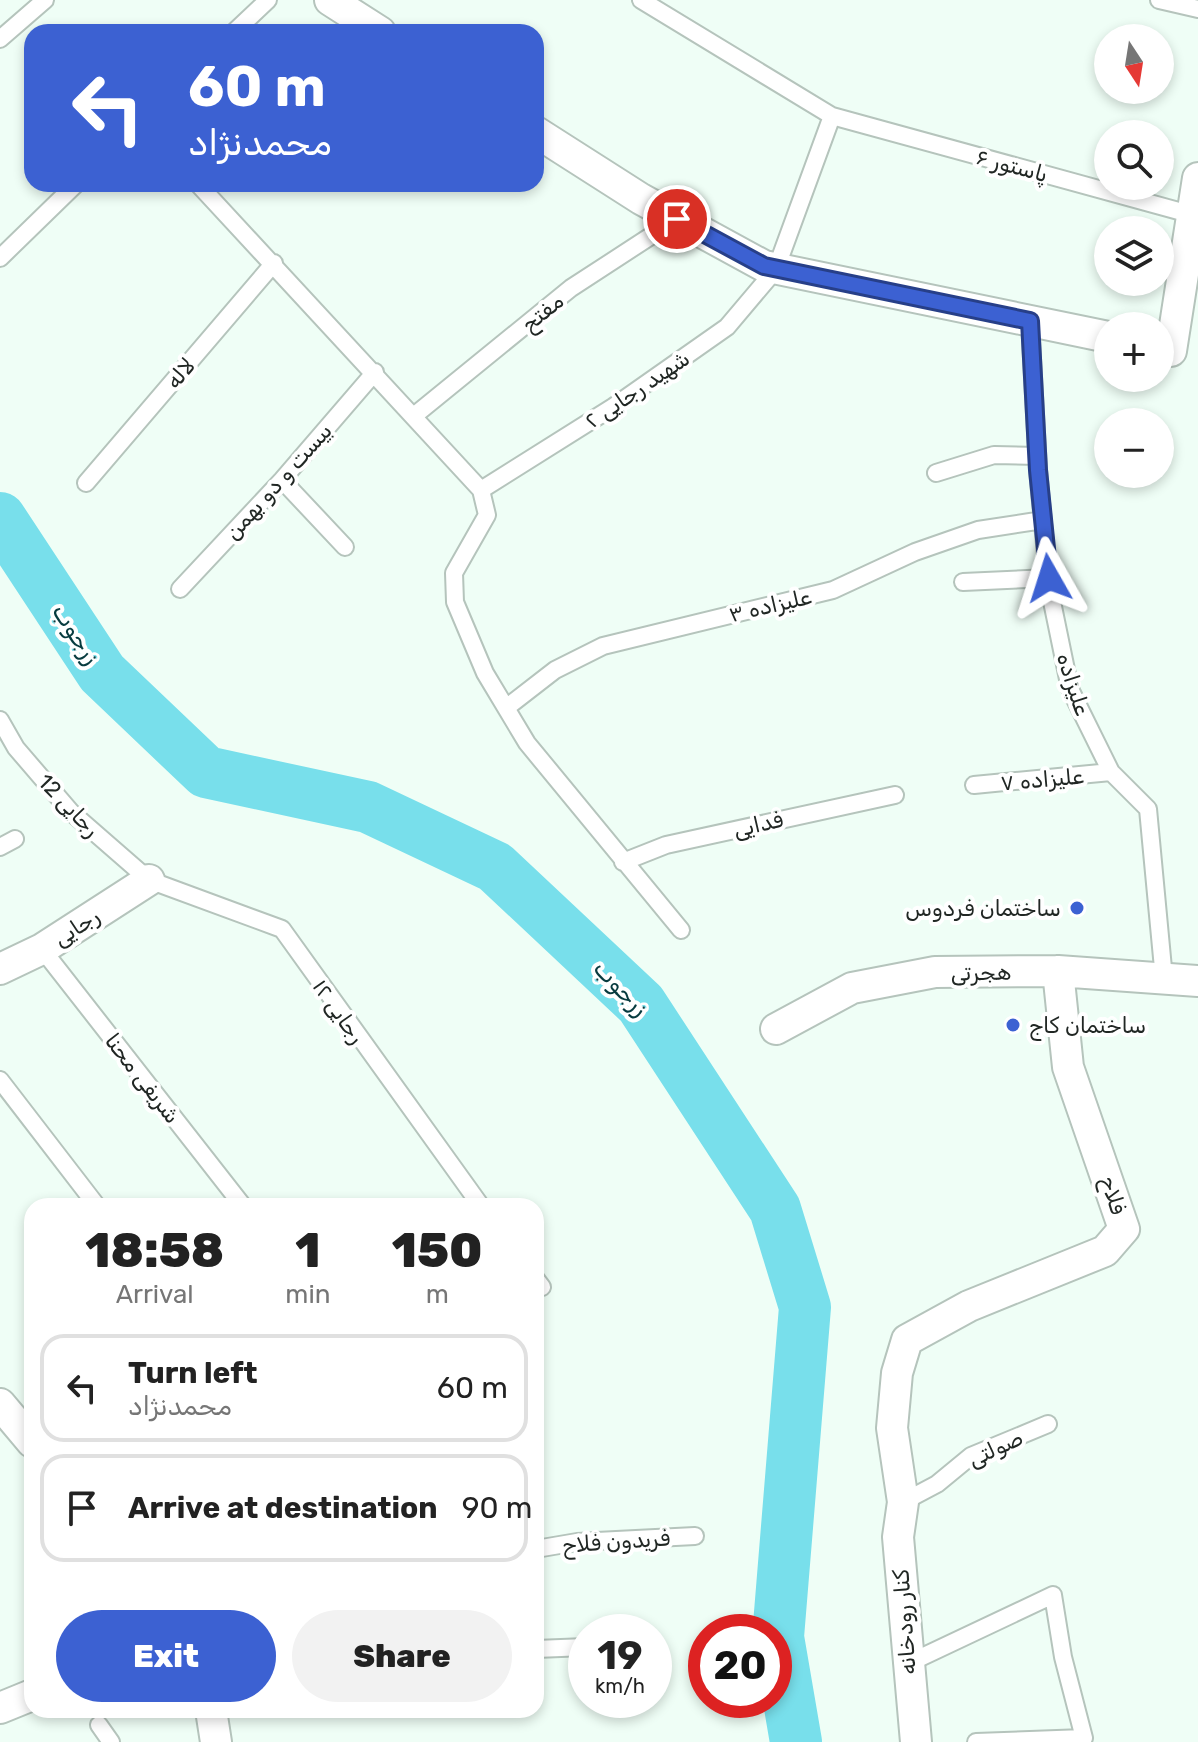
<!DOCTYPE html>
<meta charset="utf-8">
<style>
:root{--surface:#fff;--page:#f2f2f2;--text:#222;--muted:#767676;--line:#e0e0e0;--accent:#3c61d2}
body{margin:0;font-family:Rubik,"Noto Sans Arabic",sans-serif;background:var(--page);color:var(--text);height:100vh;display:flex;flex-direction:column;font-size:30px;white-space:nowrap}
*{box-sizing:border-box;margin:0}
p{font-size:26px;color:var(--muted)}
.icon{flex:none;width:44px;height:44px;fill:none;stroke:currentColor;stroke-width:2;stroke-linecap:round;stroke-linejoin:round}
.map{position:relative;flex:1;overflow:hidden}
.details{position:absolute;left:24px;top:1198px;width:520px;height:520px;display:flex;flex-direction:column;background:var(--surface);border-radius:24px;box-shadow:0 4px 12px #0003}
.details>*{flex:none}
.hud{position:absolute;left:24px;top:24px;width:520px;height:168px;border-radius:24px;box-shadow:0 4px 12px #0003;background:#3c61d2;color:#fff;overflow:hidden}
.needle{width:52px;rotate:168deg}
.controls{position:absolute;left:1094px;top:24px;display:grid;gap:16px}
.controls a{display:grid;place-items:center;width:80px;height:80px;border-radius:50%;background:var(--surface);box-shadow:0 4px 12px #0003;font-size:40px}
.speed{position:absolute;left:568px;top:1614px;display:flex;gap:16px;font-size:40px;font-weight:700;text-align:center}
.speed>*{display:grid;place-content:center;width:104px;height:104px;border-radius:50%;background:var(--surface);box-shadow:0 4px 12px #0003;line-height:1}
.speed small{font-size:20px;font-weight:400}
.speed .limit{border:12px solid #d22;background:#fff;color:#111}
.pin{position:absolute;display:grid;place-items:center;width:68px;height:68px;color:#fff;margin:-34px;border:4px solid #fff;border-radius:50%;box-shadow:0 2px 8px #0007}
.me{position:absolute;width:88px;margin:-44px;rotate:354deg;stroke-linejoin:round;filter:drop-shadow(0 0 6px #0008)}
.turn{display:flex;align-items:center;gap:28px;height:168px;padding:0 32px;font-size:36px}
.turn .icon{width:104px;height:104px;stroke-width:2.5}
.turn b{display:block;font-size:56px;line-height:68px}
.eta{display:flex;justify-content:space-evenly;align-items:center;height:136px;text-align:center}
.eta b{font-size:48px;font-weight:800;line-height:56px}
.action{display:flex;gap:16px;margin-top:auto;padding:16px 32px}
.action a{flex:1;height:92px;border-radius:48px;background:var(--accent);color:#fff;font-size:32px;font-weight:800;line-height:92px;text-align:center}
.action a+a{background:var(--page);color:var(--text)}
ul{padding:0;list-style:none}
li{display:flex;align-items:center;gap:24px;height:108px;margin:0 16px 12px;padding:0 16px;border:4px solid var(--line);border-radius:24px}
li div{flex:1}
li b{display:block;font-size:30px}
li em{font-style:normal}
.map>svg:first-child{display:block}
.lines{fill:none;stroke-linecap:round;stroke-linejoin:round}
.river{stroke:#78dfeb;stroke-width:52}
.service-casing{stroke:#b5c4bc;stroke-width:20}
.minor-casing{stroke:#b5c4bc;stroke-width:34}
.service{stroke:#fff;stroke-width:16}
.minor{stroke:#fff;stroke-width:30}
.route-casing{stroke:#273f88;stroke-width:20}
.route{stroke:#3c61d2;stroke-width:14}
.poi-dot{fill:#3c61d2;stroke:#fff;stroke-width:3}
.labels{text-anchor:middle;stroke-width:8;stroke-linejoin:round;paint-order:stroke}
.street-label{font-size:22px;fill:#212724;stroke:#fff}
.poi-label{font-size:22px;fill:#212724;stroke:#fff;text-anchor:end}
.water-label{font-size:24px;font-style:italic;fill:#073b3f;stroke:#fff}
</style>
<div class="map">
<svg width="1198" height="1742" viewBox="0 0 1198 1742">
<rect width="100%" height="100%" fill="#effef6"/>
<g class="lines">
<path class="river" d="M 0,518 L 102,673 L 206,772 L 368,807 L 495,867 L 641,1004 L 775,1209 L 805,1307 L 778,1637 L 796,1742"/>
<g class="service-casing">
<path id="service" d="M 641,0 L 832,116 L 1197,216
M 1159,0 L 1198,9
M 234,32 L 268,0
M 0,39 L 45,0
M 198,184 L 481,490 L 487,515 L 454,573 L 455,602 L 485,673 L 527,743 L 681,930
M 0,258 L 76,184
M 1030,321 L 1038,470 L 1049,587 L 1070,689 L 1111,772 L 1148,809 L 1164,979
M 415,415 L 571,288 L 677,219
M 936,473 L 994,455 L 1037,456
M 282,480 L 345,547
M 86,483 L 274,263
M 481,490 L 613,407 L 727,327 L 776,269 L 832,116
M 963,582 L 1049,578
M 180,589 L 282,480 L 375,372
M 506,708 L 555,670 L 603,646 L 833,590 L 915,552 L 978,530 L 1043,520
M 0,720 L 16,748 L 71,812 L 149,880 L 282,929 L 481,1206
M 974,785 L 1111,772
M 0,847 L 15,839
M 623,862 L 666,845 L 895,795
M 42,949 L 243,1206
M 0,1080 L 97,1206
M 536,1279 L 542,1287
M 903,1502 L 937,1484 L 971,1456 L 1048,1424
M 536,1549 L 577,1542 L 695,1536
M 536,1649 L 586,1647
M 907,1664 L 1053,1595 L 1063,1657 L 1084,1738 L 976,1742
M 99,1725 L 111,1742"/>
</g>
<g class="minor-casing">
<path id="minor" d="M 330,0 L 380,32
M 536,132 L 641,199 L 764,266 L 1108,337
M 1171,351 L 1198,178
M 0,969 L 42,949 L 149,880
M 776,1029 L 852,988 L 935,972 L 1058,971 L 1198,981
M 0,1404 L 32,1442
M 0,1708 L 32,1695
M 211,1710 L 216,1742
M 916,1742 L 898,1537 L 903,1502 L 892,1428 L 897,1373 L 907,1340 L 969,1306 L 1105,1251 L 1124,1229 L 1068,1067 L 1058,971"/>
</g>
<use href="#service" class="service"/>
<use href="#minor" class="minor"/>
</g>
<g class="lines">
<g class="route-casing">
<path id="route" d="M 677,219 L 764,266 L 1030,321 L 1038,470 L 1049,578"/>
</g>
<use href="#route" class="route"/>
</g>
<g class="poi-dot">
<circle cx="1077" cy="908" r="8"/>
<circle cx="1013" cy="1025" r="8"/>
</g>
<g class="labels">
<g class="street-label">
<text transform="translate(1012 165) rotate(15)" y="8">پاستور ۶</text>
<text transform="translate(542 312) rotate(-39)" y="8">مفتح</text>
<text transform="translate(180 373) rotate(-49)" y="8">لاله</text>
<text transform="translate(637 389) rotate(-34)" y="8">شهید رجایی ۲</text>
<text transform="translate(278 481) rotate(-48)" y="8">بیست و دو بهمن</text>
<text transform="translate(770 605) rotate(-13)" y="8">علیزاده ۳</text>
<text transform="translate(1074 684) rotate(72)" y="8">علیزاده</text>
<text transform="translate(1042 779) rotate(-5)" y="8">علیزاده ۷</text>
<text transform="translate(69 805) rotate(46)" y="8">رجایی 12</text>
<text transform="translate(758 824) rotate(-13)" y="8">فدایی</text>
<text transform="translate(76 927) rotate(-33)" y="8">رجایی</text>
<text transform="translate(981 972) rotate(-1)" y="8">هجرتی</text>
<text transform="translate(339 1011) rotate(55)" y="8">رجایی ۱۲</text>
<text transform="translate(143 1078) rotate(52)" y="8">شریفی محنا</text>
<text transform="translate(1114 1195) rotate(73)" y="8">فلاح</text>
<text transform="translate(995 1448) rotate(-25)" y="8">صولتی</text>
<text transform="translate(616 1541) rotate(-4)" y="8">فریدون فلاح</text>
<text transform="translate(904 1622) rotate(-94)" y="8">کنار رودخانه</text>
</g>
<g class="poi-label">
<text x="1061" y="916">ساختمان فردوس</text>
<text x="1029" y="1033" text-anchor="start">ساختمان کاج</text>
</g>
<g class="water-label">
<text transform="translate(76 634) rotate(57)" y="8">زرجوب</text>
<text transform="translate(621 988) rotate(46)" y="8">زرجوب</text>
</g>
</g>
</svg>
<div class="controls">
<a><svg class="needle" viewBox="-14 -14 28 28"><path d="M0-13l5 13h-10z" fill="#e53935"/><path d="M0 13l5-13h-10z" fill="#767676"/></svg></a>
<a><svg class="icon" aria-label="search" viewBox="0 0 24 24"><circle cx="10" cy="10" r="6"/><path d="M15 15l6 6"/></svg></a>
<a><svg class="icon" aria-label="layers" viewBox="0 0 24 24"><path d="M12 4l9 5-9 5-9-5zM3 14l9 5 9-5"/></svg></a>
<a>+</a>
<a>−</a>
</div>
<div class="speed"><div>19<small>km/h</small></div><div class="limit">20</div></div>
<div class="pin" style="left:677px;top:219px;background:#d93025"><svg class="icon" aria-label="arrive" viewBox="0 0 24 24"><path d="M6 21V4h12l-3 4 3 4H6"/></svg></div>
<svg class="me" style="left:1049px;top:578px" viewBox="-20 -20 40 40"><path d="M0-17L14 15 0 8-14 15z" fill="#3c61d2" stroke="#fff" stroke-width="4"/></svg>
<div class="hud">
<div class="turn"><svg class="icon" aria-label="left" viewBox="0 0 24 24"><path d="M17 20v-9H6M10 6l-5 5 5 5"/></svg><div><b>60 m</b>محمدنژاد</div></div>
</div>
<section class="details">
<div class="eta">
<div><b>18:58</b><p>Arrival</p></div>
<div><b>1</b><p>min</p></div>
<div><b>150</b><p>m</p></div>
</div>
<ul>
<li><svg class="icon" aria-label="left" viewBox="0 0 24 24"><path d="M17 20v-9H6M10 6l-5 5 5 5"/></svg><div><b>Turn left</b><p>محمدنژاد</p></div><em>60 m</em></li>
<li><svg class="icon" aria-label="arrive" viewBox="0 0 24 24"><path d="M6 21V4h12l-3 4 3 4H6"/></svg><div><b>Arrive at destination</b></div><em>90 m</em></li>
</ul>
<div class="action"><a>Exit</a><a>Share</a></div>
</section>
</div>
